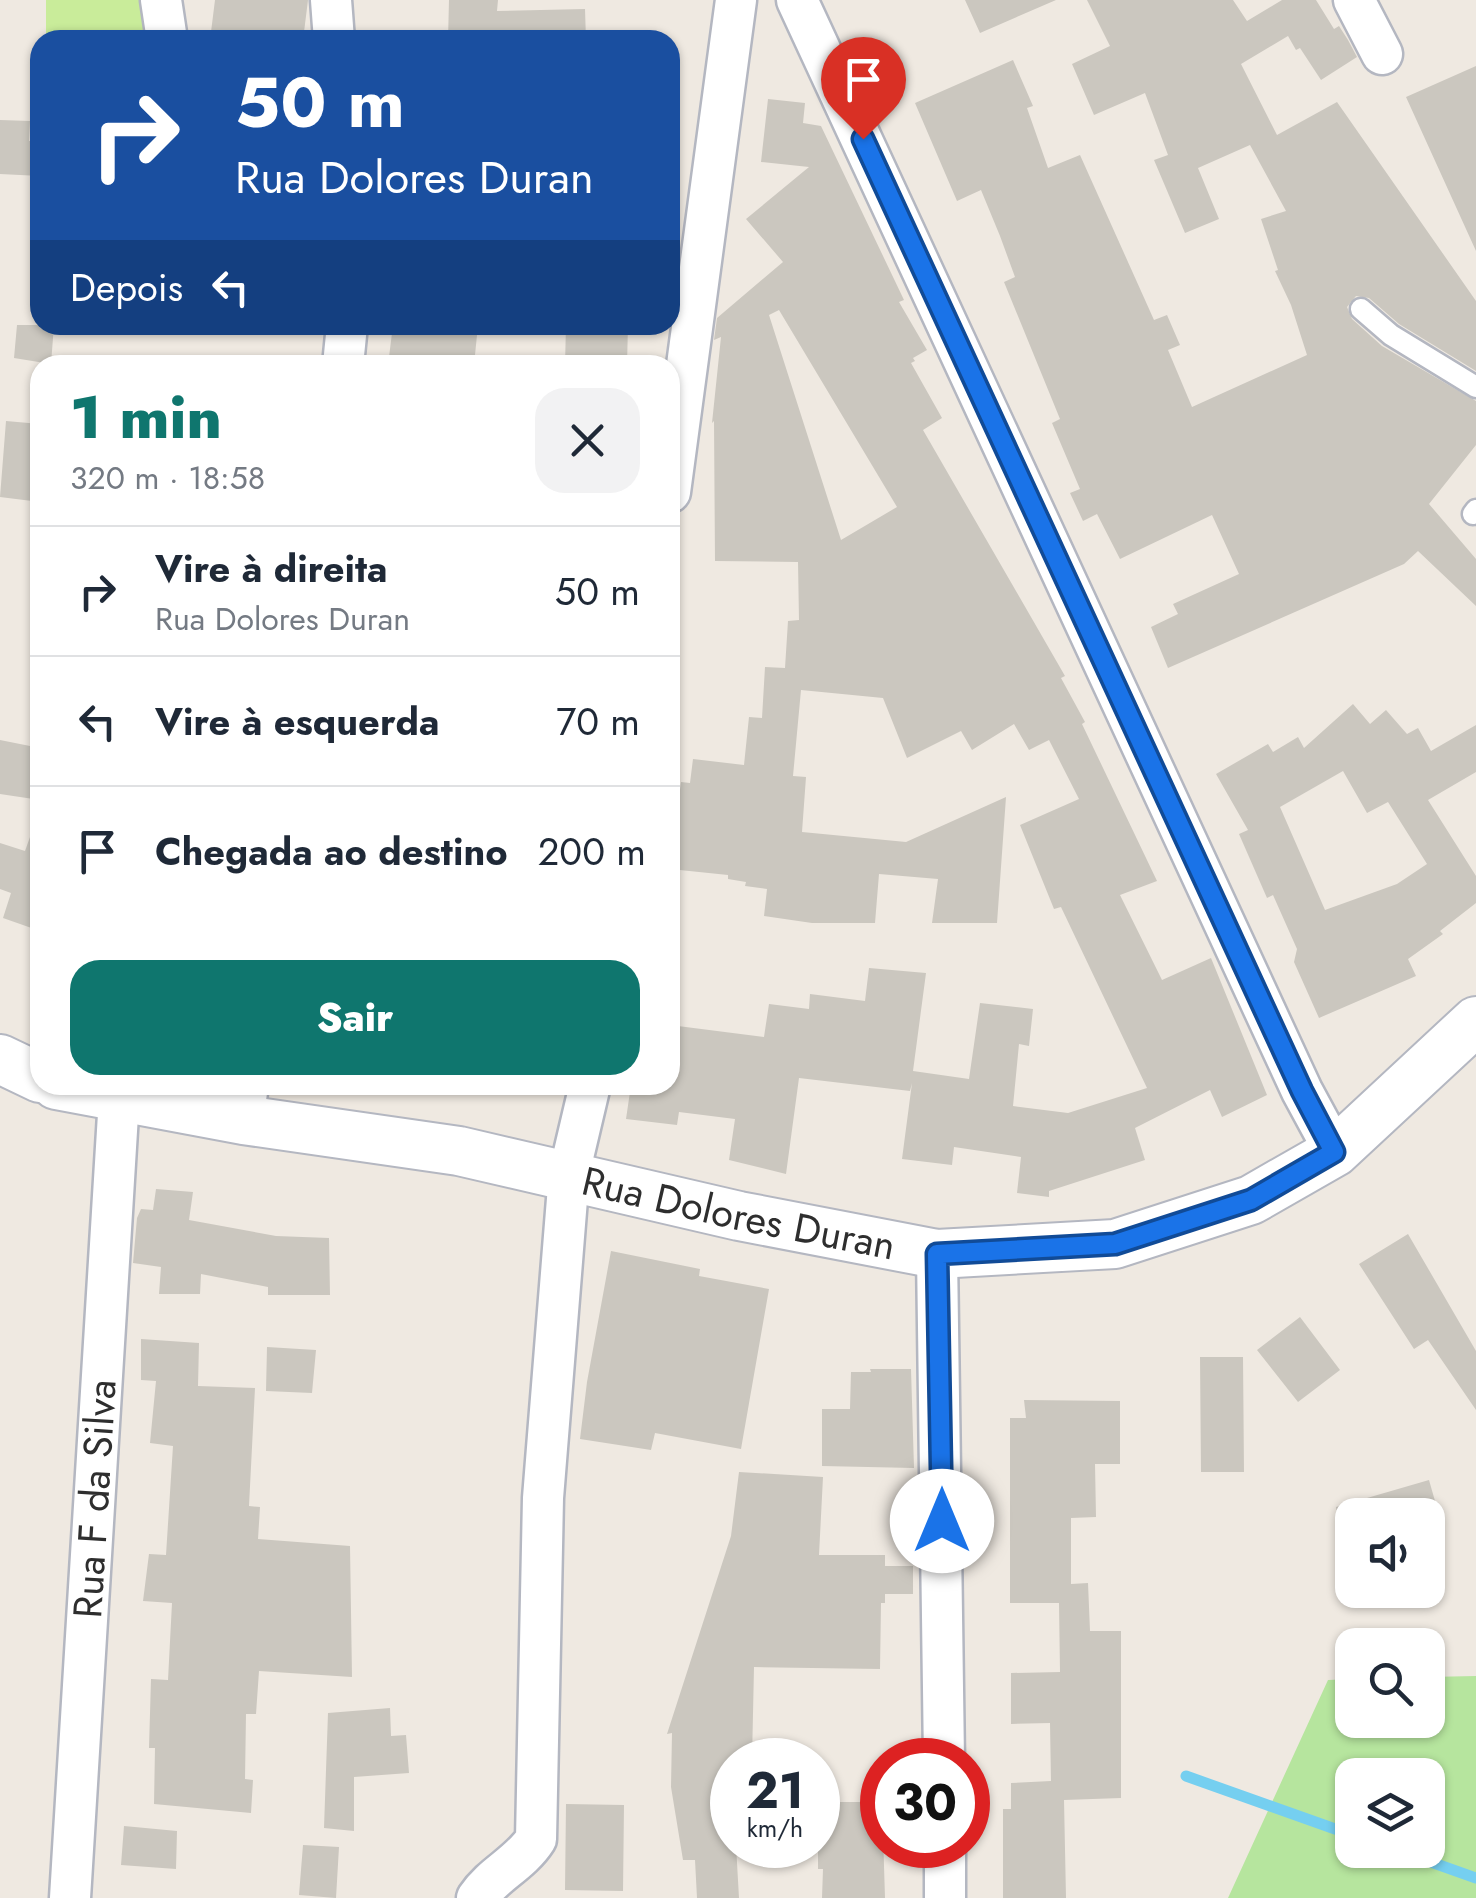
<!DOCTYPE html>
<html lang="pt">
<meta charset="utf-8">
<style>
:root{--surface:#fff;--page:#f2f2f3;--text:#1f2937;--muted:#747a83;--line:#e0e1e3;--accent:#0f766e}
body{margin:0;font-family:Jost,sans-serif;background:var(--page);color:var(--text);height:100vh;display:flex;flex-direction:column;font-size:38px;white-space:nowrap}
*{box-sizing:border-box;margin:0}
p{font-size:32px;color:var(--muted)}
.icon{flex:none;width:55px;height:55px;fill:none;stroke:currentColor;stroke-width:2;stroke-linecap:round;stroke-linejoin:round}
.map{position:relative;flex:1;overflow:hidden}
.details{position:absolute;left:30px;top:355px;width:650px;height:740px;display:flex;flex-direction:column;background:var(--surface);border-radius:30px;box-shadow:0 2px 8px #0004}
.details>*{flex:none}
.guide{position:absolute;left:30px;top:30px;width:650px;height:305px;border-radius:30px;box-shadow:0 2px 8px #0004;background:#1a4fa0;color:#fff;overflow:hidden}
.controls{position:absolute;left:1335px;top:1498px;display:grid;gap:20px}
.controls a{display:grid;place-items:center;width:110px;height:110px;border-radius:20px;background:var(--surface);box-shadow:0 2px 8px #0004;font-size:50px}
.speed{position:absolute;left:710px;top:1738px;display:flex;gap:20px;font-size:50px;font-weight:700;text-align:center}
.speed>*{display:grid;place-content:center;width:130px;height:130px;border-radius:50%;background:var(--surface);box-shadow:0 2px 8px #0004;line-height:1}
.speed small{font-size:25px;font-weight:400}
.speed .limit{border:15px solid #d22;background:#fff;color:#111}
.pin{position:absolute;display:grid;place-items:center;width:85px;height:85px;color:#fff;margin:-102px -42px;border-radius:50% 50% 50% 0;rotate:-45deg;box-shadow:0 0 10px #0007}
.pin .icon{rotate:45deg}
.me{position:absolute;width:110px;margin:-55px;rotate:0deg;stroke-linejoin:round;filter:drop-shadow(0 0 8px #0008)}
.turn{display:flex;align-items:center;gap:35px;height:210px;padding:0 40px;font-size:45px}
.turn .icon{width:130px;height:130px;stroke-width:2.5}
.turn b{display:block;font-size:70px;line-height:85px}
.then{display:flex;align-items:center;height:95px;padding:0 40px;background:#0003;gap:20px;font-size:38px}
.round{display:grid;place-items:center;flex:none;width:105px;height:105px;border-radius:30px;background:var(--page)}
.headline{display:flex;align-items:center;justify-content:space-between;height:170px;padding:0 40px}
h1{font-size:60px;font-weight:800;line-height:75px;color:var(--accent)}
.primary-button{display:flex;gap:20px;margin-top:auto;padding:20px 40px}
.primary-button a{flex:1;height:115px;border-radius:30px;background:var(--accent);color:#fff;font-size:40px;font-weight:800;line-height:115px;text-align:center}
ul{padding:0;list-style:none}
li{display:flex;align-items:center;gap:30px;height:130px;padding:0 40px;border-top:2px solid var(--line)}
li div{flex:1}
li b{display:block;font-size:38px}
li em{font-style:normal}
.map>svg:first-child{display:block}
.green{fill:#b6e59e;fill-rule:evenodd}
.pitch{fill:#c9ec9a}
.lines{fill:none;stroke-linecap:round;stroke-linejoin:round}
.stream{stroke:#75cff0;stroke-width:11}
.building{fill:#cbc7bf;fill-rule:evenodd}
.service-casing{stroke:#b4b7c1;stroke-width:25}
.minor-casing{stroke:#b4b7c1;stroke-width:45}
.tertiary-casing{stroke:#b4b7c1;stroke-width:52}
.service{stroke:#fff;stroke-width:20}
.minor{stroke:#fff;stroke-width:40}
.tertiary{stroke:#fff;stroke-width:48}
.route-casing{stroke:#114b97;stroke-width:25}
.route{stroke:#1a73e8;stroke-width:18}
.labels{text-anchor:middle;stroke-width:8;stroke-linejoin:round;paint-order:stroke}
.street-label{font-size:40px;fill:#2e2e2e;stroke:#fff}
</style>
<div class="map">
<svg width="1476" height="1898" viewBox="0 0 1476 1898">
<rect width="100%" height="100%" fill="#efe9e1"/>
<path class="green" d="M 1476,1676 L 1476,1898 L 1228,1898 L 1328,1680 L 1352,1679 L 1352,1720 L 1428,1720 L 1428,1677 ZM 1352,1775 L 1428,1775 L 1428,1850 L 1352,1850 Z"/>
<path class="pitch" d="M 46,0 L 152,0 L 155,40 L 46,40 Z"/>
<g class="lines">
<path class="stream" d="M 1186,1776 L 1352,1835
M 1397,1850 L 1476,1878"/>
</g>
<path class="building" d="M 215,0 L 308,0 L 303,40 L 210,40 Z
M 449,0 L 498,0 L 497,11 L 585,9 L 586,40 L 448,40 Z
M 965,0 L 1056,0 L 980,33 Z
M 1087,0 L 1233,0 L 1247,21 L 1282,0 L 1316,0 L 1334,29 L 1339,26 L 1348,40 L 1357,57 L 1321,80 L 1300,48 L 1296,50 L 1288,36 L 1241,64 L 1277,135 L 1337,102 L 1476,301 L 1476,371 L 1399,324 L 1369,298 L 1356,296 L 1347,307 L 1352,319 L 1382,346 L 1476,401 L 1476,445 L 1429,504 L 1476,559 L 1476,606 L 1418,551 L 1404,564 L 1168,668 L 1151,627 L 1178,614 L 1173,604 L 1239,574 L 1212,515 L 1120,559 L 1097,514 L 1083,521 L 1070,493 L 1080,489 L 1052,423 L 1060,419 L 1004,282 L 1015,277 L 1000,236 L 981,190 L 957,201 L 915,103 L 1013,60 L 1033,106 L 1027,108 L 1048,168 L 1080,155 L 1154,320 L 1167,315 L 1180,345 L 1168,350 L 1192,407 L 1307,355 L 1291,305 L 1275,271 L 1278,270 L 1261,219 L 1286,211 L 1250,145 L 1198,168 L 1219,219 L 1185,233 L 1154,160 L 1168,155 L 1145,93 L 1094,115 L 1072,64 L 1110,46 Z
M 1476,66 L 1476,251 L 1406,97 Z
M 768,99 L 805,103 L 803,123 L 821,126 L 904,300 L 899,302 L 927,350 L 913,358 L 915,361 L 911,363 L 942,418 L 923,430 L 1065,676 L 1061,678 L 1085,722 L 1082,724 L 1157,881 L 1120,895 L 1162,980 L 1211,958 L 1267,1095 L 1222,1117 L 1210,1090 L 1135,1128 L 1145,1160 L 1049,1191 L 1049,1197 L 1017,1193 L 1021,1157 L 954,1147 L 952,1165 L 902,1159 L 912,1083 L 910,1091 L 799,1078 L 786,1174 L 729,1160 L 735,1119 L 679,1112 L 677,1125 L 626,1119 L 631,1085 L 670,1085 L 670,1025 L 764,1037 L 769,1004 L 809,1009 L 810,994 L 865,1001 L 869,968 L 926,973 L 913,1071 L 969,1079 L 980,1003 L 1033,1009 L 1029,1046 L 1019,1044 L 1013,1106 L 1068,1113 L 1147,1088 L 1061,907 L 1054,909 L 1020,825 L 1079,799 L 1049,740 L 1029,750 L 1014,724 L 972,750 L 961,731 L 907,758 L 883,698 L 801,690 L 793,776 L 806,777 L 802,832 L 906,842 L 1006,797 L 997,923 L 932,923 L 938,879 L 879,874 L 875,923 L 812,923 L 764,916 L 767,889 L 745,886 L 746,882 L 728,879 L 728,875 L 670,869 L 670,818 L 676,819 L 681,782 L 690,783 L 693,759 L 744,765 L 749,717 L 762,718 L 765,667 L 785,668 L 788,621 L 799,620 L 798,562 L 715,561 L 714,421 L 712,423 L 721,337 L 714,340 L 717,318 L 783,262 L 746,219 L 809,167 L 761,162 ZM 779,310 L 897,507 L 841,540 L 769,315 Z
M 0,120 L 30,121 L 29,141 L 40,141 L 40,176 L 0,174 Z
M 17,325 L 54,325 L 51,364 L 14,358 Z
M 393,325 L 478,325 L 474,365 L 388,365 Z
M 566,325 L 628,325 L 627,365 L 565,365 Z
M 6,421 L 40,424 L 40,502 L 0,497 Z
M 1353,704 L 1370,724 L 1386,710 L 1407,734 L 1418,728 L 1431,751 L 1476,725 L 1476,772 L 1428,800 L 1476,876 L 1476,903 L 1440,931 L 1443,934 L 1408,959 L 1416,976 L 1319,1018 L 1294,962 L 1297,949 L 1273,895 L 1267,898 L 1239,834 L 1248,830 L 1216,774 L 1268,744 L 1273,752 L 1298,737 L 1304,748 ZM 1343,771 L 1367,813 L 1388,802 L 1427,864 L 1397,884 L 1325,910 L 1280,807 Z
M 0,740 L 40,748 L 40,800 L 0,794 Z
M 35,823 L 40,824 L 40,931 L 3,918 L 11,893 L 0,889 L 0,843 L 25,851 Z
M 156,1189 L 193,1192 L 189,1220 L 276,1236 L 329,1238 L 330,1295 L 268,1295 L 268,1287 L 201,1274 L 200,1294 L 159,1294 L 161,1267 L 133,1263 L 137,1218 L 141,1209 L 153,1210 Z
M 1408,1234 L 1476,1351 L 1476,1410 L 1428,1340 L 1414,1349 L 1359,1264 Z
M 611,1251 L 700,1269 L 699,1276 L 769,1289 L 741,1449 L 655,1433 L 651,1450 L 580,1439 L 587,1382 Z
M 1300,1317 L 1340,1370 L 1298,1402 L 1257,1350 Z
M 141,1339 L 199,1343 L 198,1386 L 255,1388 L 249,1506 L 260,1507 L 258,1539 L 350,1546 L 352,1677 L 259,1671 L 256,1714 L 246,1714 L 245,1779 L 253,1780 L 251,1813 L 154,1804 L 155,1748 L 149,1748 L 151,1679 L 168,1680 L 172,1603 L 143,1601 L 149,1554 L 166,1555 L 173,1446 L 150,1443 L 156,1381 L 141,1380 Z
M 267,1347 L 316,1350 L 312,1393 L 266,1391 Z
M 1200,1357 L 1243,1357 L 1244,1472 L 1201,1472 Z
M 870,1369 L 911,1369 L 914,1468 L 822,1466 L 822,1409 L 850,1409 L 851,1372 L 871,1372 Z
M 1024,1400 L 1120,1401 L 1120,1464 L 1095,1464 L 1096,1517 L 1071,1518 L 1071,1584 L 1088,1583 L 1090,1631 L 1121,1631 L 1121,1798 L 1064,1800 L 1066,1898 L 1003,1898 L 1003,1809 L 1011,1809 L 1011,1783 L 1051,1781 L 1050,1723 L 1011,1724 L 1011,1673 L 1060,1672 L 1059,1603 L 1010,1603 L 1010,1418 L 1026,1418 Z
M 739,1472 L 823,1477 L 819,1555 L 885,1555 L 885,1566 L 913,1566 L 913,1594 L 885,1594 L 885,1603 L 881,1603 L 880,1669 L 754,1667 L 752,1760 L 732,1760 L 732,1845 L 736,1845 L 739,1898 L 697,1898 L 695,1860 L 683,1860 L 671,1787 L 672,1733 L 667,1734 L 731,1536 Z
M 1429,1480 L 1439,1515 L 1337,1515 L 1336,1507 Z
M 390,1708 L 391,1736 L 406,1735 L 409,1773 L 354,1777 L 354,1831 L 324,1828 L 328,1713 Z
M 818,1802 L 882,1802 L 885,1898 L 822,1898 L 823,1869 L 818,1869 Z
M 566,1804 L 624,1805 L 623,1891 L 565,1890 Z
M 124,1826 L 177,1831 L 176,1869 L 121,1865 Z
M 303,1845 L 339,1847 L 336,1898 L 299,1895 Z"/>
<g class="lines">
<g class="service-casing">
<path id="service" d="M 1361,309 L 1391,335 L 1476,387
M 1473,514 L 1476,510"/>
</g>
<g class="minor-casing">
<g id="minor">
<path d="M 161,0 L 167,40"/>
<path d="M 331,0 L 334,40"/>
<path d="M 797,0 L 1302,1091 L 1335,1152"/>
<path d="M 1354,0 L 1382,54"/>
<path d="M 343,365 L 347,325"/>
<path d="M 670,492 L 736,0"/>
<path d="M 243,1120 L 248,1085"/>
<path d="M 937,1254 L 944,1760"/>
<path d="M 945,1845 L 945,1898"/>
<path id="s1" d="M 70,1898 L 119,1098"/>
<path d="M 477,1898 C 493,1874 520,1864 536,1839 L 543,1498 L 569,1174 L 590,1085"/>
</g>
</g>
<g class="tertiary-casing">
<g id="tertiary">
<path d="M 0,1059 L 40,1078"/>
<path id="s2" d="M 56,1085 L 243,1120 L 459,1151 L 739,1216 L 937,1254 L 1115,1244 L 1251,1200 L 1335,1152 L 1476,1021"/>
</g>
</g>
<use href="#service" class="service"/>
<use href="#minor" class="minor"/>
<use href="#tertiary" class="tertiary"/>
</g>
<g class="lines">
<g class="route-casing">
<path id="route" d="M 863,139 L 1302,1091 L 1334,1152 L 1251,1200 L 1115,1244 L 937,1254 L 942,1521"/>
</g>
<use href="#route" class="route"/>
</g>
<g class="labels">
<g class="street-label">
<text dy="14" stroke="none"><textPath href="#s2" startOffset="695">Rua Dolores Duran</textPath></text>
<text dy="14" stroke="none"><textPath href="#s1" startOffset="400">Rua F da Silva</textPath></text>
</g>
</g>
</svg>
<div class="controls">
<a><svg class="icon" aria-label="sound" viewBox="0 0 24 24"><path d="M4 9h4l5-4v14l-5-4H4zM17 9q2 3 0 6"/></svg></a>
<a><svg class="icon" aria-label="search" viewBox="0 0 24 24"><circle cx="10" cy="10" r="6"/><path d="M15 15l6 6"/></svg></a>
<a><svg class="icon" aria-label="layers" viewBox="0 0 24 24"><path d="M12 4l9 5-9 5-9-5zM3 14l9 5 9-5"/></svg></a>
</div>
<div class="speed"><div>21<small>km/h</small></div><div class="limit">30</div></div>
<div class="pin" style="left:863px;top:139px;background:#d93025"><svg class="icon" aria-label="arrive" viewBox="0 0 24 24"><path d="M6 21V4h12l-3 4 3 4H6"/></svg></div>
<svg class="me" style="left:942px;top:1521px" viewBox="-20 -20 40 40"><circle r="19" fill="#fff"/><path d="M0-13L10 11 0 6-10 11z" fill="#1a73e8"/></svg>
<div class="guide">
<div class="turn"><svg class="icon" aria-label="right" viewBox="0 0 24 24"><path d="M7 20v-9h11M14 6l5 5-5 5"/></svg><div><b>50 m</b>Rua Dolores Duran</div></div>
<div class="then">Depois<svg class="icon" aria-label="left" viewBox="0 0 24 24"><path d="M17 20v-9H6M10 6l-5 5 5 5"/></svg></div>
</div>
<section class="details">
<div class="headline"><div><h1>1 min</h1><p>320 m · 18:58</p></div><a class="round"><svg class="icon" aria-label="close" viewBox="0 0 24 24"><path d="M6 6l12 12M18 6L6 18"/></svg></a></div>
<ul>
<li><svg class="icon" aria-label="right" viewBox="0 0 24 24"><path d="M7 20v-9h11M14 6l5 5-5 5"/></svg><div><b>Vire à direita</b><p>Rua Dolores Duran</p></div><em>50 m</em></li>
<li><svg class="icon" aria-label="left" viewBox="0 0 24 24"><path d="M17 20v-9H6M10 6l-5 5 5 5"/></svg><div><b>Vire à esquerda</b></div><em>70 m</em></li>
<li><svg class="icon" aria-label="arrive" viewBox="0 0 24 24"><path d="M6 21V4h12l-3 4 3 4H6"/></svg><div><b>Chegada ao destino</b></div><em>200 m</em></li>
</ul>
<div class="primary-button"><a>Sair</a></div>
</section>
</div>
